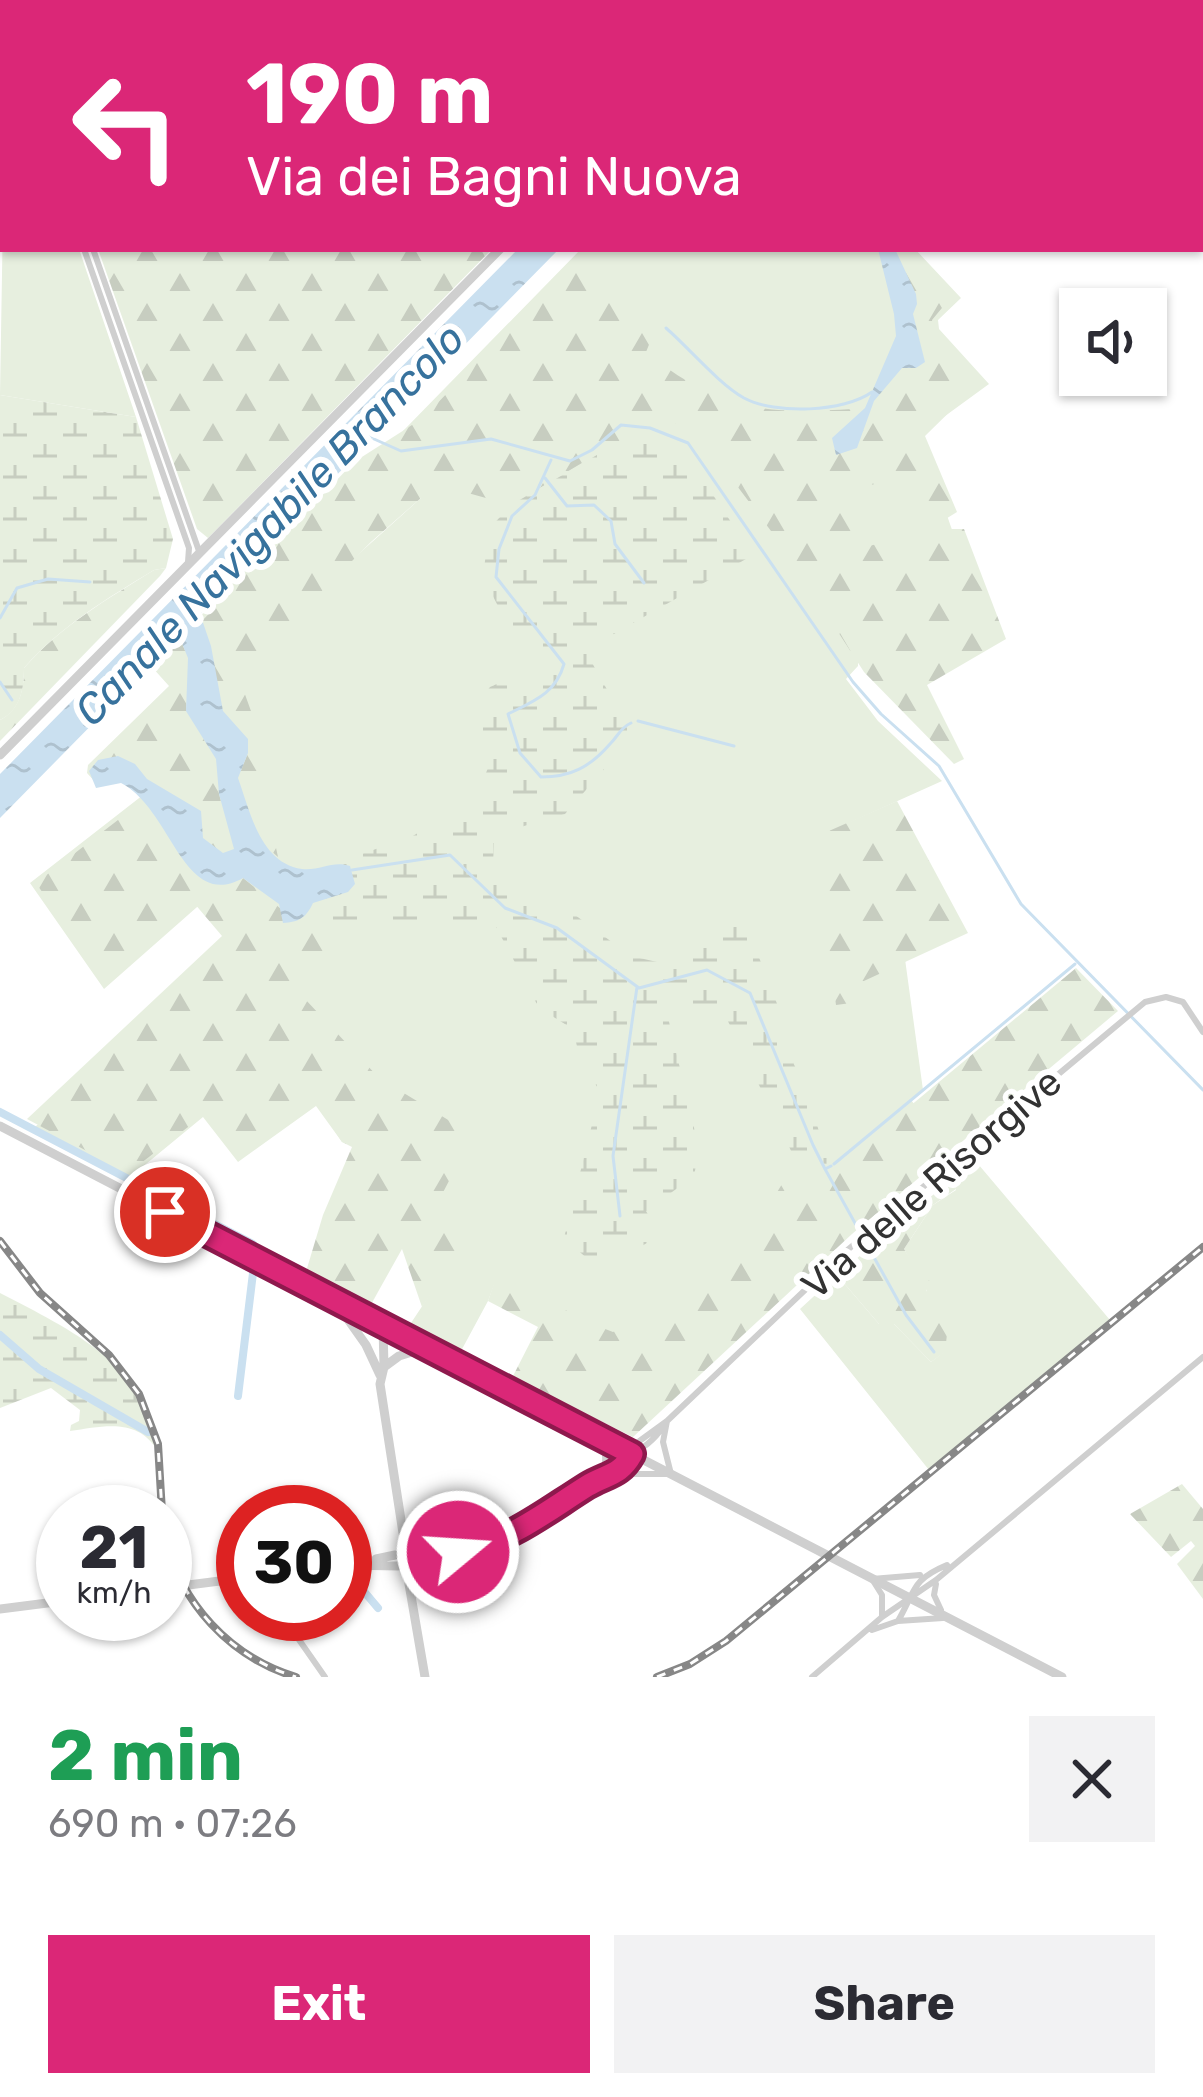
<!DOCTYPE html>
<meta charset="utf-8">
<style>
:root{--surface:#fff;--page:#f2f2f3;--text:#2b2b33;--muted:#7c7c81;--accent:#db2777}
body{margin:0;font-family:Rubik,sans-serif;background:var(--page);color:var(--text);height:100vh;display:flex;flex-direction:column;font-size:45px;white-space:nowrap}
*{box-sizing:border-box;margin:0}
p{font-size:39px;color:var(--muted)}
.icon{flex:none;width:66px;height:66px;fill:none;stroke:currentColor;stroke-width:2;stroke-linecap:round;stroke-linejoin:round}
.map{position:relative;height:1677px;overflow:hidden}
.details{display:flex;flex-direction:column;background:var(--surface);flex:1}
.details>*{flex:none}
.guide{position:absolute;left:0px;top:0px;width:1203px;height:252px;box-shadow:0 3px 9px #0004;background:#db2777;color:#fff;overflow:hidden}
.fabs{position:absolute;left:1059px;top:288px;display:grid;gap:24px}
.fabs a{display:grid;place-items:center;width:108px;height:108px;border-radius:0px;background:var(--surface);box-shadow:0 3px 9px #0004;font-size:60px}
.speed{position:absolute;left:36px;top:1485px;display:flex;gap:24px;font-size:60px;font-weight:700;text-align:center}
.speed>*{display:grid;place-content:center;width:156px;height:156px;border-radius:50%;background:var(--surface);box-shadow:0 3px 9px #0004;line-height:1}
.speed small{font-size:30px;font-weight:400}
.speed .limit{border:18px solid #d22;background:#fff;color:#111}
.pin{position:absolute;display:grid;place-items:center;width:102px;height:102px;color:#fff;margin:-51px;border:6px solid #fff;border-radius:50%;box-shadow:0 3px 12px #0007}
.me{position:absolute;width:132px;margin:-66px;rotate:72deg;stroke-linejoin:round;filter:drop-shadow(0 0 9px #0008)}
.turn{display:flex;align-items:center;gap:42px;height:252px;padding:0 48px;font-size:54px}
.turn .icon{width:156px;height:156px;stroke-width:2.5}
.turn b{display:block;font-size:84px;line-height:102px}
.round{display:grid;place-items:center;flex:none;width:126px;height:126px;border-radius:0px;background:var(--page)}
.overview{display:flex;align-items:center;justify-content:space-between;height:204px;padding:0 48px}
h1{font-size:72px;font-weight:700;line-height:90px;color:#1e9e55}
.action{display:flex;gap:24px;margin-top:auto;padding:24px 48px}
.action a{flex:1;height:138px;border-radius:0px;background:var(--accent);color:#fff;font-size:48px;font-weight:700;line-height:138px;text-align:center}
.action a+a{background:var(--page);color:var(--text)}
.map>svg:first-child{display:block}
.green{fill:#e7efdf}
.forest{fill:url(#forest-firs)}
.wetland{fill:url(#wetland-marsh)}
.water{fill:url(#water-ripples)}
.lines{fill:none;stroke-linecap:round;stroke-linejoin:round}
.stream{stroke:#cae0f0;stroke-width:3}
.canal{stroke:#cae0f0;stroke-width:8}
.minor{stroke:#cfcfcf;stroke-width:6}
.tertiary{stroke:#cfcfcf;stroke-width:9}
.rail-casing{stroke:#878787;stroke-width:8}
.rail{stroke:#fff;stroke-width:3;stroke-dasharray:9;stroke-linecap:butt}
.route-casing{stroke:#8e194d;stroke-width:30}
.route{stroke:#db2777;stroke-width:21}
.labels{text-anchor:middle;stroke-width:12;stroke-linejoin:round;paint-order:stroke}
.street-label{font-size:39px;fill:#323232;stroke:#fff}
.water-label{font-size:42px;font-style:italic;fill:#37729d;stroke:#fff}
</style>
<div class="map">
<svg width="1203" height="1677" viewBox="0 0 1203 1677">
<defs>
<pattern id="forest-firs" width="22" height="20" patternUnits="userSpaceOnUse" patternTransform="scale(3)"><rect width="22" height="20" fill="#e7efdf"/><path d="M5 1l3.5 6h-7zM16 11l3.5 6h-7z" fill="#c7cdc0"/></pattern>
<pattern id="wetland-marsh" width="20" height="14" patternUnits="userSpaceOnUse" patternTransform="scale(3)"><rect width="20" height="14" fill="#e7efdf"/><path d="M1 5h8M5 5V1M11 12h8M15 12V8" fill="none" stroke="#c7cdc0"/></pattern>
<pattern id="water-ripples" width="26" height="14" patternUnits="userSpaceOnUse" patternTransform="scale(3)"><rect width="26" height="14" fill="#cae0f0"/><path d="M2 4q2-2 4 0t4 0M15 11q2-2 4 0t4 0" fill="none" stroke="#aec1ce"/></pattern>
</defs>
<rect width="100%" height="100%" fill="#fff"/>
<path class="green" d="M 3,214 L 3,249 L 79,249 L 136,417 L 0,395 Z
M 581,249 L 915,249 L 961,298 L 938,320 L 939,329 L 989,384 L 919,435 L 958,547 L 859,570 L 858,666 L 846,679 L 878,721 L 942,781 L 833,830 L 905,959 L 923,1090 L 911,1100 L 949,1148 L 640,1372 L 502,1264 L 488,1301 L 461,1351 L 411,1323 L 466,1240 L 353,1146 L 342,1142 L 316,1106 L 238,1162 L 203,1117 L 129,1178 L 34,1128 L 233,941 L 205,900 L 104,989 L 30,883 L 143,795 L 132,781 L 96,783 L 87,773 L 88,765 L 169,686 L 151,666 L 302,513 L 353,559 L 421,498 L 403,431 Z
M 973,1158 L 1110,1320 L 929,1470 L 800,1309 L 837,1275 L 879,1324 L 894,1324 L 931,1362 L 944,1352 L 926,1289 L 904,1249 L 933,1205 L 956,1190 L 952,1179 Z"/>
<path class="forest" d="M 29,0 L 330,0 L 26,3 Z
M 98,249 L 492,249 L 208,538 L 197,529 Z
M 895,249 L 906,249 L 951,297 L 932,320 L 934,333 L 979,383 L 925,436 L 957,512 L 944,520 L 875,484 L 845,491 L 864,547 L 945,529 L 964,529 L 1006,639 L 927,685 L 964,759 L 954,764 L 864,672 L 783,547 L 704,442 L 663,415 L 511,505 L 468,493 L 421,498 L 371,542 L 238,675 L 260,736 L 267,806 L 278,857 L 260,841 L 238,778 L 248,753 L 238,726 L 223,711 L 202,621 L 354,462 L 423,418 L 580,256 L 657,325 L 646,352 C 723,414 770,415 865,408 L 853,420 L 857,447 C 874,410 882,373 925,361 Z
M 166,568 L 160,576 L 0,741 L 0,720 C 20,710 24,689 24,668 C 62,625 106,600 154,570 Z
M 181,641 L 188,658 L 186,711 L 216,759 L 219,794 L 234,849 L 223,853 C 200,841 195,820 180,801 C 172,790 158,788 148,780 C 126,762 130,754 98,760 L 174,684 L 156,666 Z
M 144,800 L 231,885 L 243,878 L 297,922 L 308,915 L 328,922 L 332,968 L 305,999 L 379,1078 L 473,1135 L 439,1200 L 442,1213 L 471,1236 L 422,1307 L 402,1249 L 369,1308 L 305,1275 L 323,1215 L 352,1147 L 342,1142 L 317,1103 L 239,1156 L 205,1114 L 128,1173 L 27,1119 L 222,936 L 194,903 L 103,981 L 36,883 Z
M 897,801 L 968,933 L 853,986 L 851,1003 L 836,1005 L 824,915 L 824,868 L 813,838 Z
M 1076,968 L 1118,1011 L 852,1234 L 633,1437 L 512,1378 L 538,1327 L 488,1301 L 503,1257 L 574,1317 L 613,1332 L 709,1282 L 762,1217 L 796,1161 L 829,1164 L 832,1171 Z
M 952,1179 L 956,1189 L 933,1205 L 904,1249 L 916,1268 L 927,1270 L 930,1285 L 926,1290 L 948,1325 L 945,1352 L 931,1362 L 894,1324 L 879,1324 L 837,1275 Z
M 1182,1484 L 1203,1509 L 1203,1599 L 1177,1564 L 1195,1546 L 1191,1541 L 1171,1557 L 1130,1514 Z"/>
<path class="wetland" d="M 0,395 L 136,417 L 173,539 L 166,568 L 154,570 C 106,599 61,626 24,668 C 24,688 21,710 0,720 Z
M 633,434 L 683,450 L 753,555 L 589,648 L 591,661 L 633,736 L 565,814 L 524,826 L 494,842 L 493,864 L 519,891 L 575,915 L 631,956 L 657,962 L 718,931 L 746,924 L 781,1014 L 783,1042 L 806,1089 L 829,1164 L 796,1161 L 723,1011 L 666,1009 L 699,1149 L 694,1176 L 646,1211 L 660,1236 L 599,1269 L 564,1238 L 600,1092 L 579,1055 L 573,1029 L 539,1008 L 493,921 L 328,922 L 308,915 L 312,903 L 347,892 L 338,862 L 411,837 L 476,799 L 491,760 L 479,733 L 478,703 L 490,687 L 515,676 L 533,682 L 546,669 L 498,606 L 483,577 L 489,529 L 511,505 Z
M 0,1293 C 73,1331 145,1363 159,1453 C 139,1417 105,1426 70,1431 L 71,1425 L 79,1421 L 80,1410 L 51,1388 L 0,1408 Z"/>
<path class="water" d="M 518,249 L 559,249 L 200,614 L 211,646 L 223,711 L 248,739 L 248,753 L 238,778 C 250,811 260,863 302,869 C 320,871 333,860 350,866 L 355,884 L 348,892 L 313,903 C 306,918 299,922 283,923 L 279,904 L 243,878 C 183,912 172,809 121,783 L 96,788 L 89,771 L 98,760 L 118,756 L 135,764 L 147,779 L 201,811 L 203,838 L 223,853 L 234,849 L 219,794 L 216,759 L 186,711 L 188,658 L 179,636 L 0,818 L 0,774 Z
M 878,249 L 895,249 L 916,294 L 917,304 L 913,314 L 925,362 L 916,368 L 902,368 L 874,401 L 857,448 L 836,455 L 832,438 L 865,408 L 896,336 L 894,314 Z"/>
<g class="lines">
<path class="stream" d="M 666,328 C 689,348 719,384 744,398 C 776,415 844,412 872,392
M 374,439 L 401,451 L 491,439 L 570,461 L 592,450 L 621,425 L 650,428 L 688,443 L 853,682 L 881,714 L 939,766 L 1021,904 L 1203,1090
M 551,460 L 535,495 L 512,516 L 499,549 L 496,577 L 564,664 C 556,693 534,701 508,714 L 520,753 L 541,777 C 571,777 590,767 610,744 C 619,735 620,728 631,723
M 545,478 L 567,506 L 594,505 L 611,521 L 615,544 L 644,583
M 0,618 L 17,588 L 48,579 L 90,582
M 0,682 L 12,700
M 638,721 L 734,746
M 352,870 L 450,855 L 505,908 L 557,928 L 639,988 L 707,970 L 750,993 L 813,1145 L 825,1169 L 831,1166
M 834,1164 L 1075,964
M 825,1169 L 906,1315 L 934,1352
M 620,1216 L 613,1156 L 637,987"/>
<path class="canal" d="M 0,1112 L 253,1244
M 0,1335 L 39,1369 L 148,1432
M 238,1396 L 253,1273
M 356,1582 L 378,1608"/>
<path class="minor" d="M 0,162 L 3,164
M 0,175 L 3,177
M 84,249 L 189,548 L 188,562
M 93,249 L 199,551
M 606,1468 C 632,1449 645,1454 665,1424
M 619,1474 L 634,1445 L 667,1421 L 845,1252 L 1145,1002 L 1166,997 L 1183,1002 L 1203,1032
M 593,1483 L 619,1474 L 671,1474 L 663,1442 L 667,1421
M 229,1533 L 243,1563
M 415,1552 C 471,1563 527,1531 570,1499 C 582,1490 599,1481 604,1467 C 607,1457 604,1449 600,1440
M 936,1584 L 934,1595 L 941,1610
M 281,1614 L 325,1677
M 882,1617 L 882,1595 L 872,1579 L 920,1575
M 898,1621 L 943,1618
M 872,1630 L 898,1621 C 916,1590 911,1580 947,1565
M 812,1677 L 882,1617 L 936,1580 L 1203,1357"/>
<path class="tertiary" d="M 744,3 L 747,0
M 1200,5 L 1203,8
M 0,755 L 500,249
M 0,1126 L 1062,1677
M 337,1304 L 366,1345 L 380,1375
M 383,1326 L 384,1367 L 380,1384 L 403,1533 L 415,1558 L 409,1584 L 425,1677
M 384,1367 L 399,1356 L 425,1348
M 376,1559 L 395,1555
M 345,1565 L 398,1566
M 165,1588 L 243,1578
M 0,1609 L 63,1601"/>
<g class="rail-casing">
<path id="rail" d="M 0,1241 L 40,1293 L 109,1355 L 139,1394 L 158,1444 L 162,1512
M 165,1536 C 180,1603 230,1657 296,1677
M 657,1677 L 690,1664 L 726,1641 L 1203,1247"/>
</g>
<use href="#rail" class="rail"/>
</g>
<g class="lines">
<g class="route-casing">
<path id="route" d="M 165,1212 L 632,1454 C 620,1476 607,1474 587,1486 C 541,1515 513,1539 458,1552"/>
</g>
<use href="#route" class="route"/>
</g>
<g class="labels">
<g class="street-label">
<text transform="translate(931 1183) rotate(-41)" y="14">Via delle Risorgive</text>
</g>
<g class="water-label">
<text transform="translate(269 524) rotate(-46)" y="15">Canale Navigabile Brancolo</text>
</g>
</g>
</svg>
<div class="fabs">
<a><svg class="icon" aria-label="sound" viewBox="0 0 24 24"><path d="M4 9h4l5-4v14l-5-4H4zM17 9q2 3 0 6"/></svg></a>
</div>
<div class="speed"><div>21<small>km/h</small></div><div class="limit">30</div></div>
<div class="pin" style="left:165px;top:1212px;background:#d93025"><svg class="icon" aria-label="arrive" viewBox="0 0 24 24"><path d="M6 21V4h12l-3 4 3 4H6"/></svg></div>
<svg class="me" style="left:458px;top:1552px" viewBox="-20 -20 40 40"><circle r="17" fill="#db2777" stroke="#fff" stroke-width="3"/><path d="M0-11L8 9 0 5-8 9z" fill="#fff"/></svg>
<div class="guide">
<div class="turn"><svg class="icon" aria-label="left" viewBox="0 0 24 24"><path d="M17 20v-9H6M10 6l-5 5 5 5"/></svg><div><b>190 m</b>Via dei Bagni Nuova</div></div>
</div>
</div>
<section class="details">
<div class="overview"><div><h1>2 min</h1><p>690 m · 07:26</p></div><a class="round"><svg class="icon" aria-label="close" viewBox="0 0 24 24"><path d="M6 6l12 12M18 6L6 18"/></svg></a></div>
<div class="action"><a>Exit</a><a>Share</a></div>
</section>
